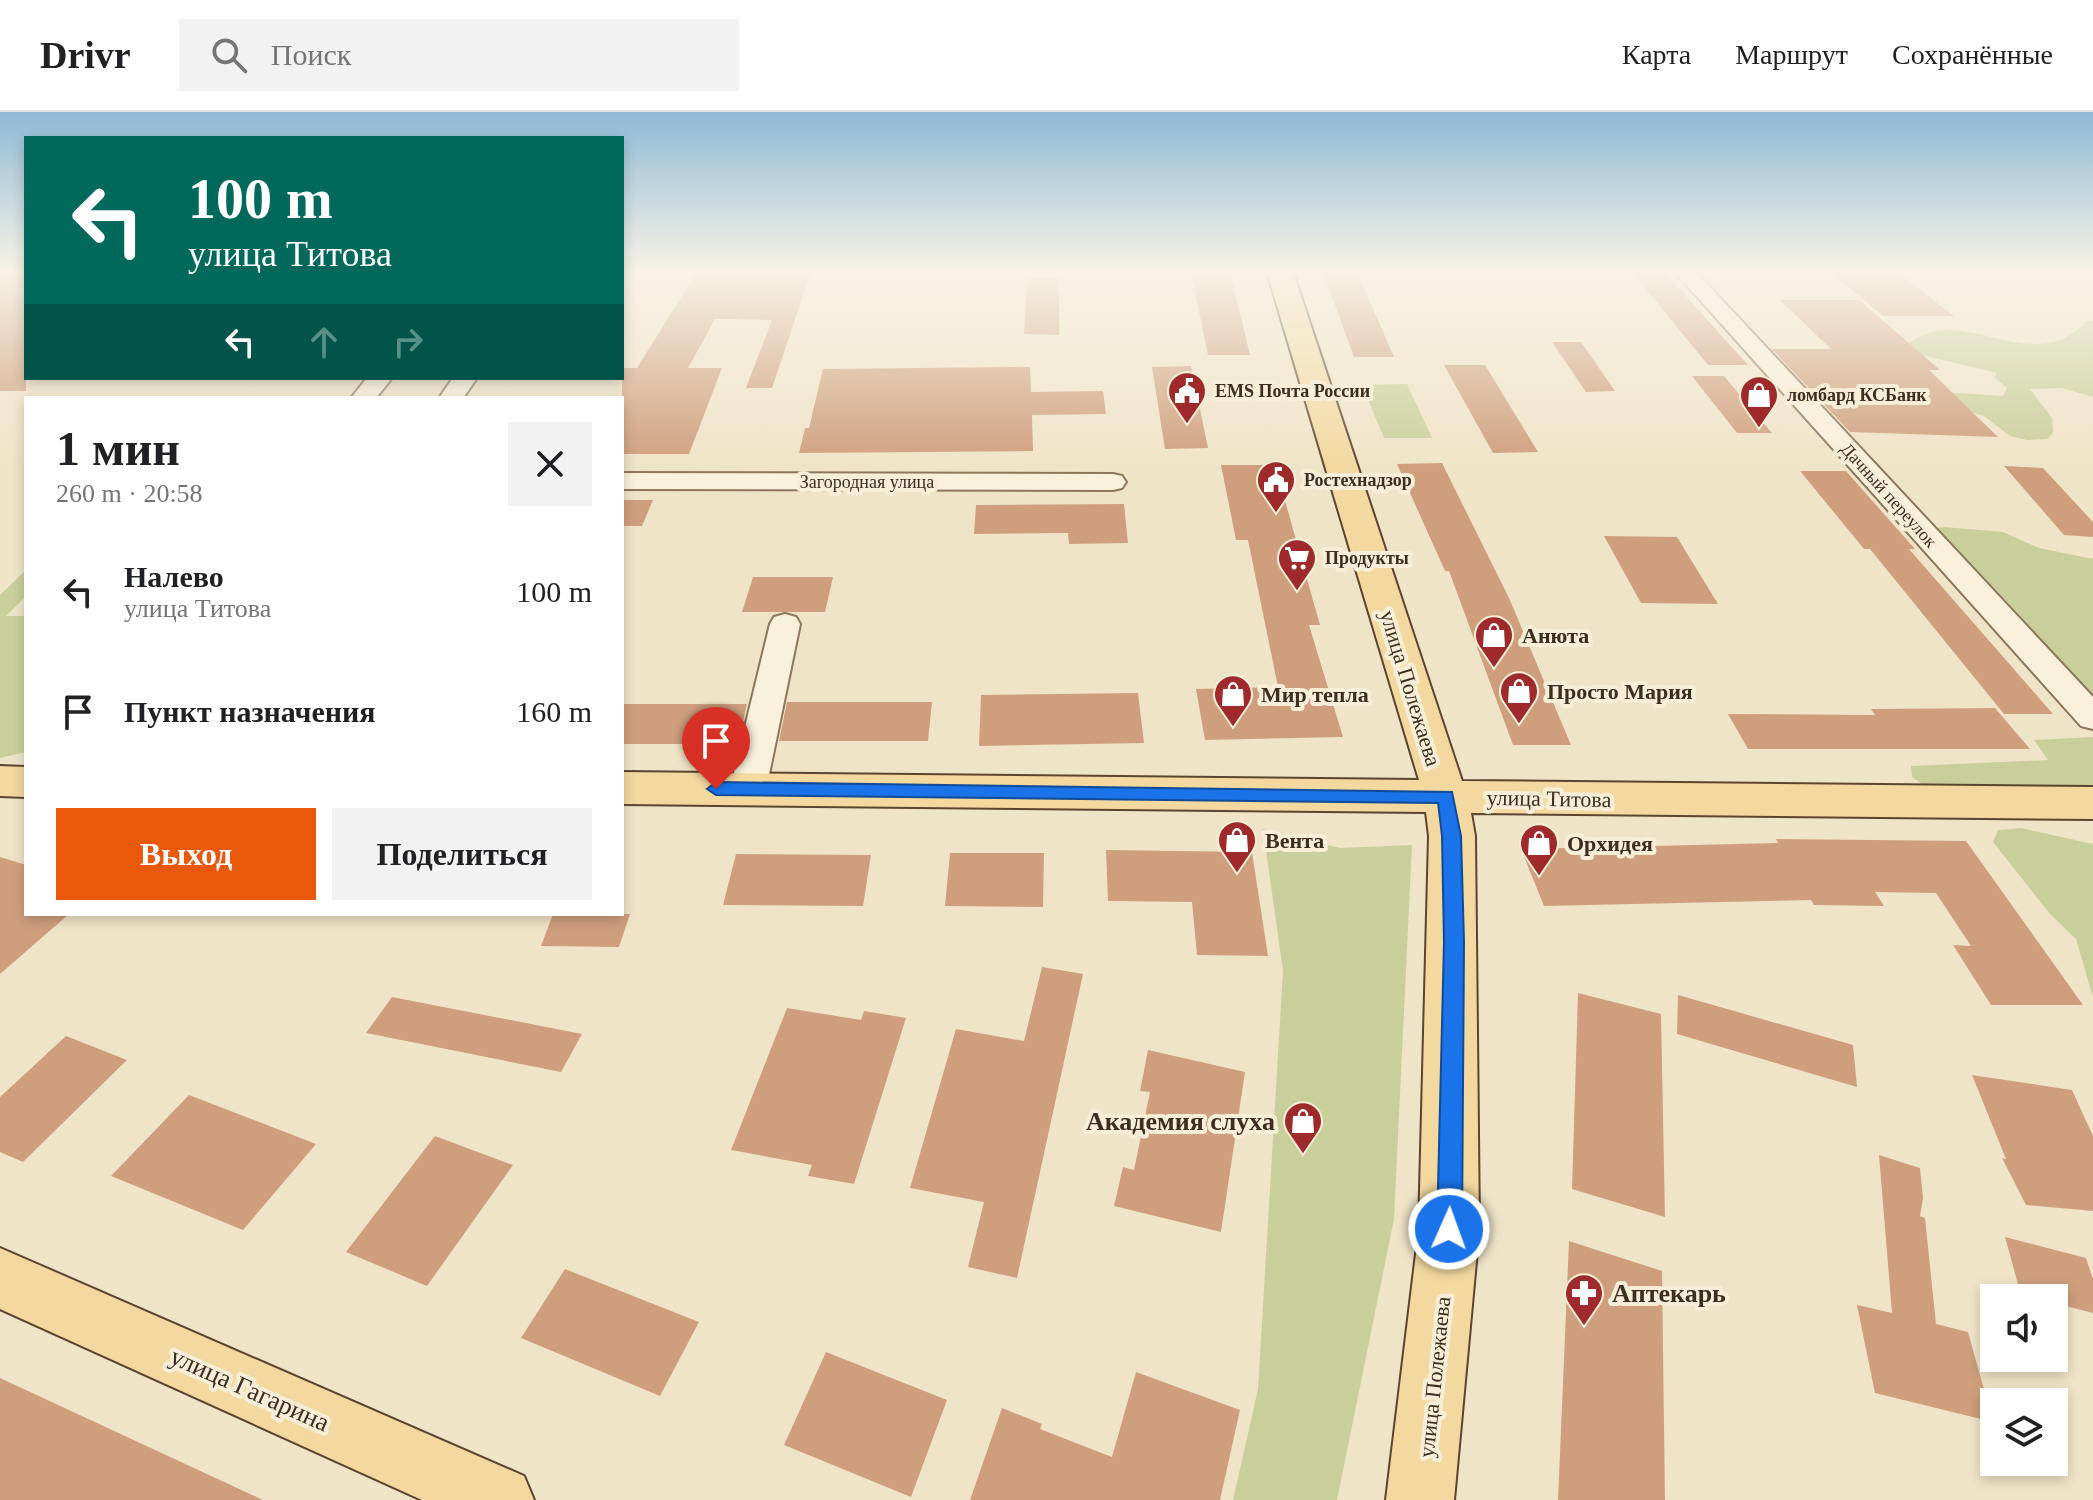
<!DOCTYPE html>
<html lang="ru">
<meta charset="utf-8">
<style>
:root{--surface:#fff;--page:#f2f2f2;--text:#202124;--muted:#757577;--line:#e0e0e0;--accent:#ea580c}
body{margin:0;font-family:"Times New Roman",serif;background:var(--page);color:var(--text);height:100vh;display:flex;flex-direction:column;font-size:30px;white-space:nowrap}
*{box-sizing:border-box;margin:0}
p{font-size:26px;color:var(--muted)}
.icon{flex:none;width:44px;height:44px;fill:none;stroke:currentColor;stroke-width:2;stroke-linecap:round;stroke-linejoin:round}
.map{position:relative;flex:1;overflow:hidden}
.panel{position:absolute;left:24px;top:284px;width:600px;height:520px;display:flex;flex-direction:column;background:var(--surface);border-radius:0px;box-shadow:0 4px 12px #0003}
.panel>*{flex:none}
.banner{position:absolute;left:24px;top:24px;width:600px;height:244px;border-radius:0px;box-shadow:0 4px 12px #0003;background:#00695c;color:#fff;overflow:hidden}
.tools{position:absolute;left:1980px;top:1172px;display:grid;gap:16px}
.tools a{display:grid;place-items:center;width:88px;height:88px;border-radius:0px;background:var(--surface);box-shadow:0 4px 12px #0003;font-size:40px}
.pin{position:absolute;display:grid;place-items:center;width:68px;height:68px;color:#fff;margin:-82px -34px;border-radius:50% 50% 50% 0;rotate:-45deg;box-shadow:0 0 8px #0007}
.pin .icon{rotate:45deg}
.me{position:absolute;width:88px;margin:-44px;rotate:2deg;stroke-linejoin:round;filter:drop-shadow(0 0 6px #0008)}
.turn{display:flex;align-items:center;gap:28px;height:168px;padding:0 32px;font-size:36px}
.turn .icon{width:104px;height:104px;stroke-width:2.5}
.turn b{display:block;font-size:56px;line-height:68px}
.lanes{display:flex;align-items:center;height:76px;padding:0 32px;background:#0003;justify-content:center;gap:40px;direction:ltr}
.lanes .off{opacity:.35}
.round{display:grid;place-items:center;flex:none;width:84px;height:84px;border-radius:0px;background:var(--page)}
.summary{display:flex;align-items:center;justify-content:space-between;height:136px;padding:0 32px}
h1{font-size:48px;font-weight:700;line-height:60px}
.primary-button{display:flex;gap:16px;margin-top:auto;padding:16px 32px}
.primary-button a{flex:1;height:92px;border-radius:0px;background:var(--accent);color:#fff;font-size:32px;font-weight:700;line-height:92px;text-align:center}
.primary-button a+a{background:var(--page);color:var(--text)}
ul{padding:0;list-style:none}
li{display:flex;align-items:center;gap:24px;height:120px;padding:0 32px}
li div{flex:1}
li b{display:block;font-size:30px}
li em{font-style:normal}
header{display:flex;align-items:center;gap:48px;box-sizing:border-box;height:112px;padding:0 40px;background:var(--surface);border-bottom:2px solid var(--line)}
header strong{font-size:38px}
nav{display:flex;gap:44px;margin-inline-start:auto;font-size:28px}
.search{width:560px;height:72px;background:var(--page);display:flex;align-items:center;gap:20px;box-sizing:border-box;padding:0 28px;border-radius:0px;color:var(--muted);font-size:30px}
.map>svg:first-child{display:block}
.green{fill:#c9cf9b}
.building{fill:#cf9f7d}
.lines{fill:none;stroke-linecap:round;stroke-linejoin:round}
.minor-casing{stroke:#8d765c;stroke-width:4}
.major-casing{stroke:#5b4430;stroke-width:4}
.minor{fill:#faf1dc;fill-rule:evenodd}
.major{fill:#f3d9a0;fill-rule:evenodd}
.route{fill:#1a73e8;stroke:#114b97;stroke-width:2}
.labels{text-anchor:middle;stroke-width:8;stroke-linejoin:round;paint-order:stroke}
.far-poi-label{font-size:18px;font-weight:bold;fill:#3d2e20;stroke:#f7eed8;text-anchor:start}
.far-street-label{font-size:18px;fill:#3d2e20;stroke:#f7eed8}
.poi-label{font-size:22px;font-weight:bold;fill:#3d2e20;stroke:#f7eed8;text-anchor:start}
.street-label{font-size:22px;fill:#3d2e20;stroke:#f7eed8}
.near-poi-label{font-size:26px;font-weight:bold;fill:#3d2e20;stroke:#f7eed8;text-anchor:end}
.near-street-label{font-size:26px;fill:#3d2e20;stroke:#f7eed8}
</style>
<header>
<strong>Drivr</strong>
<div class="search"><svg class="icon" aria-label="search" viewBox="0 0 24 24"><circle cx="10" cy="10" r="6"/><path d="M15 15l6 6"/></svg>Поиск</div>
<nav><a>Карта</a><a>Маршрут</a><a>Сохранённые</a></nav>
</header>
<div class="map">
<svg width="2093" height="1388" viewBox="0 0 2093 1388">
<rect width="100%" height="100%" fill="#f0e4c8"/>
<path class="green" d="M 2086,209 L 2093,209 L 2093,285 L 2062,276 L 2030,277 L 2052,306 L 2053,320 L 2048,327 L 2027,328 L 2010,324 L 1984,304 L 1967,299 L 1942,280 L 2003,284 L 2007,276 L 1994,265 L 1997,261 L 1917,242 L 1906,234 C 1957,185 2033,270 2086,209 Z
M 1407,272 L 1432,326 L 1384,326 L 1362,273 Z
M 1944,415 L 2003,420 L 2039,436 L 2093,447 L 2093,615 L 1911,418 Z
M 26,458 L 26,484 L 6,504 L 26,504 L 26,640 L 0,646 L 0,483 Z
M 2093,625 L 2093,676 L 1925,674 L 1912,665 L 1911,654 L 2048,648 L 2034,628 Z
M 2021,716 L 2093,732 L 2093,885 L 2076,827 L 2050,802 L 1993,730 L 1998,718 Z
M 1263,717 L 1340,736 L 1412,733 L 1394,1107 L 1337,1388 L 1233,1388 L 1258,1277 L 1283,859 Z"/>
<path class="building" d="M 13,160 L 26,160 L 26,279 L 0,279 L 0,168 Z
M 697,160 L 811,160 L 772,276 L 746,276 L 772,208 L 715,207 L 688,256 L 722,256 L 689,342 L 622,342 L 622,256 L 637,256 Z
M 1191,160 L 1230,160 L 1250,243 L 1208,243 Z
M 1323,160 L 1357,160 L 1394,245 L 1354,245 Z
M 1632,160 L 1664,160 L 1748,253 L 1708,253 Z
M 1831,160 L 1897,160 L 1954,204 L 1883,204 Z
M 1027,166 L 1059,166 L 1059,223 L 1024,222 Z
M 1780,188 L 1859,188 L 1940,258 L 1929,258 L 1998,325 L 1850,320 L 1772,237 L 1831,237 Z
M 1552,230 L 1581,230 L 1615,279 L 1586,280 Z
M 1444,253 L 1485,253 L 1538,340 L 1493,341 Z
M 1191,254 L 1208,336 L 1165,337 L 1152,255 Z
M 1030,255 L 1031,280 L 1103,279 L 1106,302 L 1032,303 L 1033,339 L 799,341 L 805,316 L 809,316 L 823,257 Z
M 1692,264 L 1724,264 L 1772,321 L 1737,321 Z
M 1442,351 L 1509,486 L 1571,633 L 1513,633 L 1449,459 L 1445,459 L 1397,352 Z
M 1221,353 L 1275,353 L 1320,513 L 1309,513 L 1343,625 L 1205,628 L 1196,577 L 1278,575 L 1248,428 L 1236,428 Z
M 2004,354 L 2043,356 L 2093,410 L 2093,425 L 2064,423 Z
M 1800,359 L 1846,359 L 1915,437 L 1909,437 L 2053,602 L 2004,602 L 1870,437 L 1864,437 Z
M 622,388 L 653,388 L 642,414 L 622,414 Z
M 1124,392 L 1128,431 L 1069,432 L 1068,421 L 974,422 L 976,393 Z
M 1604,424 L 1677,425 L 1718,492 L 1641,491 Z
M 753,465 L 833,465 L 825,500 L 742,500 Z
M 1138,581 L 1144,631 L 979,634 L 981,583 Z
M 787,590 L 932,590 L 928,629 L 779,629 Z
M 622,592 L 747,592 L 738,632 L 622,632 Z
M 1995,596 L 2030,637 L 1748,637 L 1728,602 L 1875,603 L 1871,597 Z
M 1776,727 L 1966,729 L 2083,893 L 1991,893 L 1953,833 L 1971,834 L 1936,781 L 1875,780 L 1884,794 L 1814,793 L 1811,788 L 1544,794 L 1521,737 L 1778,731 Z
M 1106,738 L 1252,740 L 1268,844 L 1197,843 L 1192,790 L 1108,789 Z
M 950,741 L 1044,741 L 1043,795 L 945,794 Z
M 736,742 L 871,743 L 863,794 L 723,793 Z
M 0,745 L 26,753 L 26,802 L 69,802 L 0,862 Z
M 553,802 L 630,802 L 619,835 L 541,834 Z
M 1042,855 L 1083,862 L 1017,1166 L 968,1155 L 984,1090 L 910,1076 L 956,917 L 1024,929 Z
M 1578,881 L 1661,902 L 1665,1105 L 1572,1077 Z
M 1678,883 L 1853,933 L 1857,975 L 1677,922 Z
M 392,885 L 582,922 L 561,960 L 366,921 Z
M 787,896 L 861,908 L 864,899 L 906,906 L 854,1072 L 808,1064 L 812,1053 L 731,1038 Z
M 66,924 L 127,948 L 23,1050 L 0,1040 L 0,985 Z
M 1148,938 L 1245,960 L 1221,1120 L 1114,1094 L 1123,1055 L 1134,1058 L 1150,980 L 1140,979 Z
M 1972,963 L 2072,978 L 2093,1024 L 2093,1099 L 2026,1093 L 2002,1046 L 2006,1047 Z
M 189,983 L 316,1032 L 243,1118 L 111,1064 Z
M 435,1024 L 513,1053 L 427,1174 L 346,1140 Z
M 1879,1043 L 1920,1056 L 1923,1086 L 1920,1104 L 1925,1106 L 1936,1212 L 1968,1220 L 1993,1310 L 1875,1281 L 1857,1193 L 1892,1201 Z
M 2005,1125 L 2086,1146 L 2093,1167 L 2093,1201 L 2054,1191 L 2054,1186 L 2021,1183 Z
M 1569,1129 L 1662,1159 L 1665,1388 L 1558,1388 Z
M 565,1157 L 699,1210 L 660,1284 L 521,1226 Z
M 826,1240 L 947,1288 L 911,1385 L 784,1333 Z
M 1136,1260 L 1240,1298 L 1220,1388 L 970,1388 L 1002,1296 L 1042,1312 L 1040,1317 L 1112,1345 Z
M 0,1266 L 263,1388 L 0,1388 Z"/>
<g class="lines">
<g class="minor-casing">
<path id="minor" d="M 1675,160 L 1696,160 L 2093,585 L 2093,617 L 2081,614 Z
M 367,266 L 392,266 L 376,286 L 351,286 Z
M 453,266 L 477,266 L 463,286 L 439,286 Z
M 622,361 L 1113,362 L 1122,364 L 1126,370 L 1122,376 L 1113,378 L 622,377 Z
M 785,502 L 796,505 L 800,512 L 766,677 L 761,686 L 748,690 L 735,686 L 730,677 L 770,512 L 774,505 Z"/>
</g>
<g class="major-casing">
<path id="major" d="M 1267,160 L 1293,160 L 1462,669 L 2093,675 L 2093,707 L 1471,701 L 1475,724 L 1479,1117 L 1454,1388 L 1386,1388 L 1419,1117 L 1429,724 L 1426,700 L 622,692 L 622,660 L 1419,668 Z
M 0,654 L 26,655 L 26,685 L 0,684 Z
M 0,1136 L 524,1364 L 534,1388 L 422,1388 L 0,1197 Z"/>
</g>
<use href="#minor" class="minor"/>
<use href="#major" class="major"/>
</g>
<linearGradient id="sky" x2="0" y2="1"><stop stop-color="#8fbad6"/><stop offset="0.45" stop-color="#f8f3e6"/><stop offset="1" stop-color="#f8f3e6" stop-opacity="0"/></linearGradient>
<rect width="2093" height="354" fill="url(#sky)"/>
<path class="route" d="M 716,670 L 1452,680 L 1461,724 L 1464,830 L 1462,1117 L 1458,1125 L 1449,1129 L 1441,1125 L 1437,1117 L 1444,830 L 1442,724 L 1438,691 L 716,683 L 707,677 Z"/>
<defs>
<g id="civic-pin" transform="scale(2)"><path d="M0 17L-7.5 6A9.5 9.5 0 1 1 7.5 6Z" fill="#9e2a2b" stroke="#f7eed8"/><path d="M-.6-6.5H3V-4.5H.6V-3L4-1V1h2V6H-6V1h2V-1L-.6-3ZM-1.2 2.5V6h2.4V2.5Z" fill="#fff"/></g>
<g id="shop-pin" transform="scale(2)"><path d="M0 17L-7.5 6A9.5 9.5 0 1 1 7.5 6Z" fill="#9e2a2b" stroke="#f7eed8"/><path d="M-5-2.5h2.3a2.7 3.5 0 0 1 5.4 0H5L5.5 6h-11ZM-1.5-2.5h3a1.5 2.3 0 0 0-3 0Z" fill="#fff"/></g>
<g id="supermarket-pin" transform="scale(2)"><path d="M0 17L-7.5 6A9.5 9.5 0 1 1 7.5 6Z" fill="#9e2a2b" stroke="#f7eed8"/><path d="M-6-5.5h2.5l.6 2H6L4.5 2H-2.5L-4.4-4H-6ZM-1.5 3.2a1.3 1.3 0 1 0 .1 0ZM3 3.2a1.3 1.3 0 1 0 .1 0Z" fill="#fff"/></g>
<g id="pharmacy-pin" transform="scale(2)"><path d="M0 17L-7.5 6A9.5 9.5 0 1 1 7.5 6Z" fill="#9e2a2b" stroke="#f7eed8"/><path d="M-2-6h4v4h4v4h-4v4h-4v-4h-4v-4h4Z" fill="#fff"/></g>
</defs>
<g fill-rule="evenodd">
<use href="#civic-pin" x="1187" y="279"/>
<use href="#shop-pin" x="1759" y="283"/>
<use href="#civic-pin" x="1276" y="368"/>
<use href="#supermarket-pin" x="1297" y="446"/>
<use href="#shop-pin" x="1494" y="523"/>
<use href="#shop-pin" x="1519" y="579"/>
<use href="#shop-pin" x="1233" y="582"/>
<use href="#shop-pin" x="1237" y="728"/>
<use href="#shop-pin" x="1539" y="731"/>
<use href="#shop-pin" x="1303" y="1009"/>
<use href="#pharmacy-pin" x="1584" y="1181"/>
</g>
<g class="labels">
<g class="far-poi-label">
<text x="1215" y="285">EMS Почта России</text>
<text x="1787" y="289">ломбард КСБанк</text>
<text x="1304" y="374">Ростехнадзор</text>
<text x="1325" y="452">Продукты</text>
</g>
<g class="far-street-label">
<text x="867" y="376">Загородная улица</text>
<text transform="translate(1889 383) rotate(48)" y="6">Дачный переулок</text>
</g>
<g class="poi-label">
<text x="1522" y="531">Анюта</text>
<text x="1547" y="587">Просто Мария</text>
<text x="1261" y="590">Мир тепла</text>
<text x="1265" y="736">Вента</text>
<text x="1567" y="739">Орхидея</text>
</g>
<g class="street-label">
<text transform="translate(1411 576) rotate(73)" y="8">улица Полежаева</text>
<text transform="translate(1549 686) rotate(1)" y="8">улица Титова</text>
<text transform="translate(1434 1265) rotate(-84)" y="8">улица Полежаева</text>
</g>
<g class="near-poi-label">
<text x="1275" y="1018">Академия слуха</text>
<text x="1612" y="1190" text-anchor="start">Аптекарь</text>
</g>
<g class="near-street-label">
<text transform="translate(250 1277) rotate(24)" y="9">улица Гагарина</text>
</g>
</g>
</svg>
<div class="tools">
<a><svg class="icon" aria-label="sound" viewBox="0 0 24 24"><path d="M4 9h4l5-4v14l-5-4H4zM17 9q2 3 0 6"/></svg></a>
<a><svg class="icon" aria-label="layers" viewBox="0 0 24 24"><path d="M12 4l9 5-9 5-9-5zM3 14l9 5 9-5"/></svg></a>
</div>
<div class="pin" style="left:716px;top:677px;background:#d93025"><svg class="icon" aria-label="arrive" viewBox="0 0 24 24"><path d="M6 21V4h12l-3 4 3 4H6"/></svg></div>
<svg class="me" style="left:1449px;top:1117px" viewBox="-20 -20 40 40"><circle r="17" fill="#1a73e8" stroke="#fff" stroke-width="3"/><path d="M0-11L8 9 0 5-8 9z" fill="#fff"/></svg>
<div class="banner">
<div class="turn"><svg class="icon" aria-label="left" viewBox="0 0 24 24"><path d="M17 20v-9H6M10 6l-5 5 5 5"/></svg><div><b>100 m</b>улица Титова</div></div>
<div class="lanes"><svg class="icon" aria-label="left" viewBox="0 0 24 24"><path d="M17 20v-9H6M10 6l-5 5 5 5"/></svg><svg class="icon off" aria-label="ahead" viewBox="0 0 24 24"><path d="M12 20V5M6 11l6-6 6 6"/></svg><svg class="icon off" aria-label="right" viewBox="0 0 24 24"><path d="M7 20v-9h11M14 6l5 5-5 5"/></svg></div>
</div>
<section class="panel">
<div class="summary"><div><h1>1 мин</h1><p>260 m · 20:58</p></div><a class="round"><svg class="icon" aria-label="close" viewBox="0 0 24 24"><path d="M6 6l12 12M18 6L6 18"/></svg></a></div>
<ul>
<li><svg class="icon" aria-label="left" viewBox="0 0 24 24"><path d="M17 20v-9H6M10 6l-5 5 5 5"/></svg><div><b>Налево</b><p>улица Титова</p></div><em>100 m</em></li>
<li><svg class="icon" aria-label="arrive" viewBox="0 0 24 24"><path d="M6 21V4h12l-3 4 3 4H6"/></svg><div><b>Пункт назначения</b></div><em>160 m</em></li>
</ul>
<div class="primary-button"><a>Выход</a><a>Поделиться</a></div>
</section>
</div>
